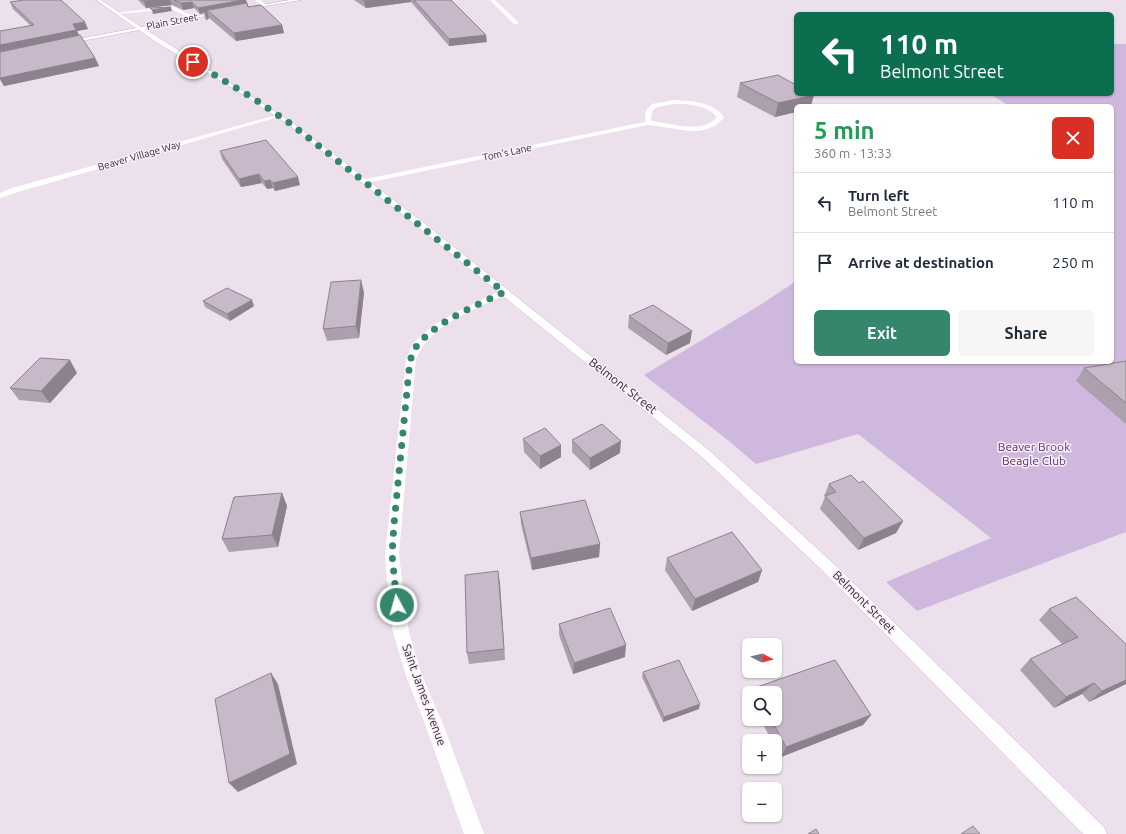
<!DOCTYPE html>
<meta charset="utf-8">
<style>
:root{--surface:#fff;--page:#f6f6f7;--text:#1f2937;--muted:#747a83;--line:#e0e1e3;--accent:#36866e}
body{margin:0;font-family:Ubuntu,sans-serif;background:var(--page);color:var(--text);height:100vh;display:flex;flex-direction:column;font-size:15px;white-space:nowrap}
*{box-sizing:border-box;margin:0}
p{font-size:13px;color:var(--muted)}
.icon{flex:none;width:22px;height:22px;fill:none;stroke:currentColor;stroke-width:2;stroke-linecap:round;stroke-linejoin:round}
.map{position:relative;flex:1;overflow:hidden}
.side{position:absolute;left:794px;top:104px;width:320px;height:260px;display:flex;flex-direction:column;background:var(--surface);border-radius:6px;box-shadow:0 1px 3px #0004}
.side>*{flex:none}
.hud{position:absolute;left:794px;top:12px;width:320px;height:84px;border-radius:6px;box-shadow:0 1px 3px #0004;background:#0b6e4f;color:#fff;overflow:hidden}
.needle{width:26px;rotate:97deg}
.controls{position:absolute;left:742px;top:638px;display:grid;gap:8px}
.controls a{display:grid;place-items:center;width:40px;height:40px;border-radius:6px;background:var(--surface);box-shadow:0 1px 3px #0004;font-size:20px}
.pin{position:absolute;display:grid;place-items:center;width:34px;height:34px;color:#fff;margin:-17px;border:2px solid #fff;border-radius:50%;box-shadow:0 1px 4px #0007}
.me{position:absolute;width:44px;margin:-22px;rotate:354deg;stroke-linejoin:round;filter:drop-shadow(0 0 3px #0008)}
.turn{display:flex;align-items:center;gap:14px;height:84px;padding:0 20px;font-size:18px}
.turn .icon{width:52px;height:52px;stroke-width:2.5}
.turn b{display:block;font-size:28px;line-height:34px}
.round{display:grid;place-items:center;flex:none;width:42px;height:42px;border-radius:6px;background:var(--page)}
.head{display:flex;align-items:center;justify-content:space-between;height:68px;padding:0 20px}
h1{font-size:24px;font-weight:700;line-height:30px;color:#1e9e55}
.cta{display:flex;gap:8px;margin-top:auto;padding:8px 20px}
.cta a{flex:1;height:46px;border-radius:6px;background:var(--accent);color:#fff;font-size:16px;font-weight:700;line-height:46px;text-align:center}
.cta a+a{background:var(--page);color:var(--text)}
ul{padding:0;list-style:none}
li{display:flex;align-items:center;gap:12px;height:60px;padding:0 20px;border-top:1px solid var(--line)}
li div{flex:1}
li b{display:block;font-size:15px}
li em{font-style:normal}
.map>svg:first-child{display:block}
.green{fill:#cfb8de}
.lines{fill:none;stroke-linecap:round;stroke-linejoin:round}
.secondary-casing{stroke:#cbb3cc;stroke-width:1}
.lane{fill:#fff;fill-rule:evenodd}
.street{fill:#fff;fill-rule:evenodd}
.secondary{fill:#fff;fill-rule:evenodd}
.wall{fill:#ac9fae}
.shaded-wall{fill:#8c828d}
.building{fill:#c8b9ca;stroke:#8c828d}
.route{stroke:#36866e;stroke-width:7;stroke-dasharray:0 12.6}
.labels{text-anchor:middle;stroke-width:3;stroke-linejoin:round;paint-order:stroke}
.far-street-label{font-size:10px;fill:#3d203b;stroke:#f7f1f8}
.street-label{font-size:12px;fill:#3d203b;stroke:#f7f1f8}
.park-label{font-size:12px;fill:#602976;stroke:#f7f1f8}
</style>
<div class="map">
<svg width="1126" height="834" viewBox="0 0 1126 834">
<rect width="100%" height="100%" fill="#ebe0ec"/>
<path class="green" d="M 1112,44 L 1126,44 L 1126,532 L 917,611 L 886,582 L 991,538 L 858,434 L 756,464 L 729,441 L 644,375 L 760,305 L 796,281 L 796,362 L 1112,362 L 1112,106 L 1009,106 L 990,94 L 1112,94 Z"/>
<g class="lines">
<g class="secondary-casing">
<path id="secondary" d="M 96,0 L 101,0 L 141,27 L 222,11 L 220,13 L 145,29 L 293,123 L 424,223 L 710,451 L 835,565 L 1104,827 L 1107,834 L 1083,834 L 825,573 L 702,457 L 418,227 L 289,125 L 239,92 L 156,42 L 139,30 L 66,44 L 65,43 L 68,41 L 136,28 Z
M 290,0 L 301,0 L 246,9 L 244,8 Z"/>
</g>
<path class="lane" d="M 172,6 L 195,17 L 190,18 L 171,9 L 118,14 L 116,13 Z"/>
<path class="street" d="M 255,0 L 260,0 L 266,5 L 262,6 Z
M 490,0 L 495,0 L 518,22 L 518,24 L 514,24 Z
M 674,100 C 692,101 713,102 724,117 C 707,141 673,127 648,125 L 366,183 L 362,181 L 366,179 L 645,122 L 646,110 L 652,104 ZM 674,104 C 689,104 707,105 717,117 C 702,135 672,123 651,121 L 652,111 L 657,107 Z
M 277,115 L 282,116 L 18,192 L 0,198 L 0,193 L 12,188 Z
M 504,289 L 509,292 L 507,294 C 476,309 430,324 416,359 L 399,554 L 405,605 L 409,632 L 422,676 L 443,724 L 484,834 L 464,834 L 425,724 L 406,676 L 393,632 L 389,605 L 385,554 L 406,359 L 415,341 L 434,325 L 456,312 Z"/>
<use href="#secondary" class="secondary"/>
</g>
<path class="wall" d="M 138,0 L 246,0 L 248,7 L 282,25 L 284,33 L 236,41 L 209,18 L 207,20 L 205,19 L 204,13 L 200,14 L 194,8 L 183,10 L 172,5 L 146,8 Z
M 354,0 L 451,0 L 487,42 L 449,46 L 411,2 L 366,8 Z
M 10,2 L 88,29 L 77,31 L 79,36 L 95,58 L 99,66 L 4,86 L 0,80 L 0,31 L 31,26 L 13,9 Z
M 740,83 L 796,106 L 796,112 L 775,117 L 737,97 Z
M 220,151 L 300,185 L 275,191 L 273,188 L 267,189 L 262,183 L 241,187 L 222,159 Z
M 364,292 L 359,338 L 327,341 L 323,329 Z
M 203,301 L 254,306 L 230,321 L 205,307 Z
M 629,316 L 690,343 L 666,355 L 628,328 Z
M 1126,361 L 1126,424 L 1076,381 L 1084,368 Z
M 77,373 L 50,403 L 19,400 L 10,388 Z
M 523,439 L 561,445 L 561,457 L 540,469 L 524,452 Z
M 572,440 L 620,453 L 590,470 L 572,452 Z
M 859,483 L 903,521 L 896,533 L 858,550 L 820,509 L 825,497 L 824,496 L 829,484 Z
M 282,493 L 287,506 L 278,547 L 229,552 L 222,539 Z
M 520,512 L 600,544 L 599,557 L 532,570 L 521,524 Z
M 667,558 L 762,570 L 758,582 L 692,611 L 665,570 Z
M 498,571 L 505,660 L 469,664 L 467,653 Z
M 1049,609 L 1126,644 L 1126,684 L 1089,702 L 1082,694 L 1054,708 L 1020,670 L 1030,659 L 1062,644 L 1039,620 Z
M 559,624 L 625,657 L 573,674 L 559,635 Z
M 835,660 L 871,715 L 863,725 L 781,757 L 775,746 L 775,741 L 772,741 L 760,719 L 775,719 L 775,693 L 752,693 L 754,688 Z
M 643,672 L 699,709 L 663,722 L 642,677 Z"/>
<path class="shaded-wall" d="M 156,0 L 170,0 L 172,5 L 146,8 L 144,1 Z
M 243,0 L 246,0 L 248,6 L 207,10 L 209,18 L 207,20 L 205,12 L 203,11 L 204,13 L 200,14 L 198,8 Z
M 374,0 L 411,0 L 411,2 L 366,8 L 364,1 Z
M 192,2 L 194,8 L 183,10 L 181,3 Z
M 171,7 L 172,11 L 153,14 L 152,10 Z
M 85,22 L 88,29 L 77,31 L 80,37 L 0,53 L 0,45 L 73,24 Z
M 282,25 L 284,33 L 236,41 L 234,33 Z
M 486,35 L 487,42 L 449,46 L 449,39 Z
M 95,58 L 99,66 L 4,86 L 0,78 Z
M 814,95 L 811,106 L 796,106 L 796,112 L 775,117 L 778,103 Z
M 259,174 L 262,183 L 241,187 L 239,179 Z
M 298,177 L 300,185 L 275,191 L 273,183 Z
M 270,180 L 273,188 L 267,189 L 264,181 Z
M 361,280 L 364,292 L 359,338 L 356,326 Z
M 252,300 L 254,306 L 230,321 L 227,314 Z
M 692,331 L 690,343 L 666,355 L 668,343 Z
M 70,360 L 77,373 L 50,403 L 41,391 Z
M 621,441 L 620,453 L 590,470 L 590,458 Z
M 561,445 L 561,457 L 540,469 L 540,456 Z
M 282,493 L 287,506 L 278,547 L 272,535 Z
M 903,521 L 896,533 L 858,550 L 864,538 Z
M 600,544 L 599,557 L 532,570 L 531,558 Z
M 762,570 L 758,582 L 692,611 L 695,599 Z
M 498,571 L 500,583 L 505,660 L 504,649 Z
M 626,645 L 625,657 L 573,674 L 574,663 Z
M 271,673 L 278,684 L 297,764 L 238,792 L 229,783 Z
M 1126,680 L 1126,684 L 1089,702 L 1102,691 Z
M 1094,683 L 1082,694 L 1054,708 L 1066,697 Z
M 700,704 L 699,709 L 663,722 L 664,717 Z
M 871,715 L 863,725 L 781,757 L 786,747 Z"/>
<path class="building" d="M 24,0 L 61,0 L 85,22 L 73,24 L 76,30 L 0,45 L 0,31 L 34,25 L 10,2 Z
M 142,0 L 156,0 L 144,1 Z
M 174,0 L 243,0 L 198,8 L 192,2 L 181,3 Z
M 363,0 L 374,0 L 364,1 Z
M 414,0 L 451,0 L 486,35 L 449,39 Z
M 247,3 L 248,7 L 261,5 L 282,25 L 234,33 L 207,10 L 205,12 L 203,11 Z
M 171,7 L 152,10 L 150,8 Z
M 80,35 L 95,58 L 0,78 L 0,52 Z
M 778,75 L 796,85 L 796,94 L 812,94 L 814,95 L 778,103 L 740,83 Z
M 266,140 L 298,177 L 273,183 L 270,180 L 264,181 L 259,174 L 239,179 L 220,151 Z
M 361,280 L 356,326 L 323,329 L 331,282 Z
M 227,288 L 252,300 L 227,314 L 203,301 Z
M 653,305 L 692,331 L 668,343 L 629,316 Z
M 40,358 L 70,360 L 41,391 L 10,388 Z
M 1126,361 L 1126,403 L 1084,368 Z
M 602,424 L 621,441 L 590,458 L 572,440 Z
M 545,428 L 561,445 L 540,456 L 523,439 Z
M 851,475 L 859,483 L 863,481 L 903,521 L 864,538 L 825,496 L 836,492 L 829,484 Z
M 282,493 L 272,535 L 222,539 L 234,497 Z
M 585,500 L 600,544 L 531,558 L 520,512 Z
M 732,532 L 762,570 L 695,599 L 667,558 Z
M 498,571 L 504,649 L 467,653 L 465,575 Z
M 1076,597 L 1126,644 L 1126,680 L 1102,691 L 1094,683 L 1066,697 L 1030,659 L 1078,637 L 1049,609 Z
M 610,608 L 626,645 L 574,663 L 559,624 Z
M 679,660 L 700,704 L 664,717 L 643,672 Z
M 835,660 L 871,715 L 786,747 L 771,719 L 775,719 L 775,693 L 757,693 L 754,688 Z
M 271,673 L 290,754 L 229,783 L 215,699 Z
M 973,826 L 980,834 L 961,834 Z
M 816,829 L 819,834 L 808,834 Z"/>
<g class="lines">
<path class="route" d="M 193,62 L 253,98 L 291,124 L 504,292 C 476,306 441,319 419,343 C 415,347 413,354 410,360 L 394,524 L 392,554 L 397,605"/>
</g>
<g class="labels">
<g class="far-street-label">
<text transform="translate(172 21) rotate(-11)" y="4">Plain Street</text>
<text transform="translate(507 152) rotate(-12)" y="4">Tom's Lane</text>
<text transform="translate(139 155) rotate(-16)" y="4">Beaver Village Way</text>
</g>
<g class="street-label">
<text transform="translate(623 386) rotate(38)" y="4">Belmont Street</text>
<text transform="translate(864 602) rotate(45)" y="4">Belmont Street</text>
<text transform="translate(424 695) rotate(70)" y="4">Saint James Avenue</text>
</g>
<g class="park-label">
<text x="1034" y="451">Beaver Brook<tspan x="1034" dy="14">Beagle Club</tspan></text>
</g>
</g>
</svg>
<div class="controls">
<a><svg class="needle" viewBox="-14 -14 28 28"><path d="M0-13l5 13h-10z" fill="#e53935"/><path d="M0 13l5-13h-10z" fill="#747a83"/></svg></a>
<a><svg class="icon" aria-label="search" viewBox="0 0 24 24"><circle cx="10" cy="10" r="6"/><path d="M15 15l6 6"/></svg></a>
<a>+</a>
<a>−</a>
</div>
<div class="pin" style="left:193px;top:62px;background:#d93025"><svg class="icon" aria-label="arrive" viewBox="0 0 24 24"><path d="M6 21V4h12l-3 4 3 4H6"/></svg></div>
<svg class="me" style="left:397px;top:605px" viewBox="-20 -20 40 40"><circle r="17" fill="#36866e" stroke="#fff" stroke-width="3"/><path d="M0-11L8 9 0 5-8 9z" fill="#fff"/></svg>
<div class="hud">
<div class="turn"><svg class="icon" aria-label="left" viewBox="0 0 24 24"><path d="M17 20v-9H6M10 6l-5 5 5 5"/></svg><div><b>110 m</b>Belmont Street</div></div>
</div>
<section class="side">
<div class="head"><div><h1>5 min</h1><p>360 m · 13:33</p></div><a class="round" style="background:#d93025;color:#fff"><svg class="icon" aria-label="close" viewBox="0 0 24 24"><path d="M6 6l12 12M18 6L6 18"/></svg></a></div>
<ul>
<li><svg class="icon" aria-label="left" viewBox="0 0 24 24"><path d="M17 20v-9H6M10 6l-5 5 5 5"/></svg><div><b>Turn left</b><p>Belmont Street</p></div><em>110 m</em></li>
<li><svg class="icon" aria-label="arrive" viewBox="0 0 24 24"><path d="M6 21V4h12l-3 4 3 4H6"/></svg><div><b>Arrive at destination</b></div><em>250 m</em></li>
</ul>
<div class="cta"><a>Exit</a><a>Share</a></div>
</section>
</div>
